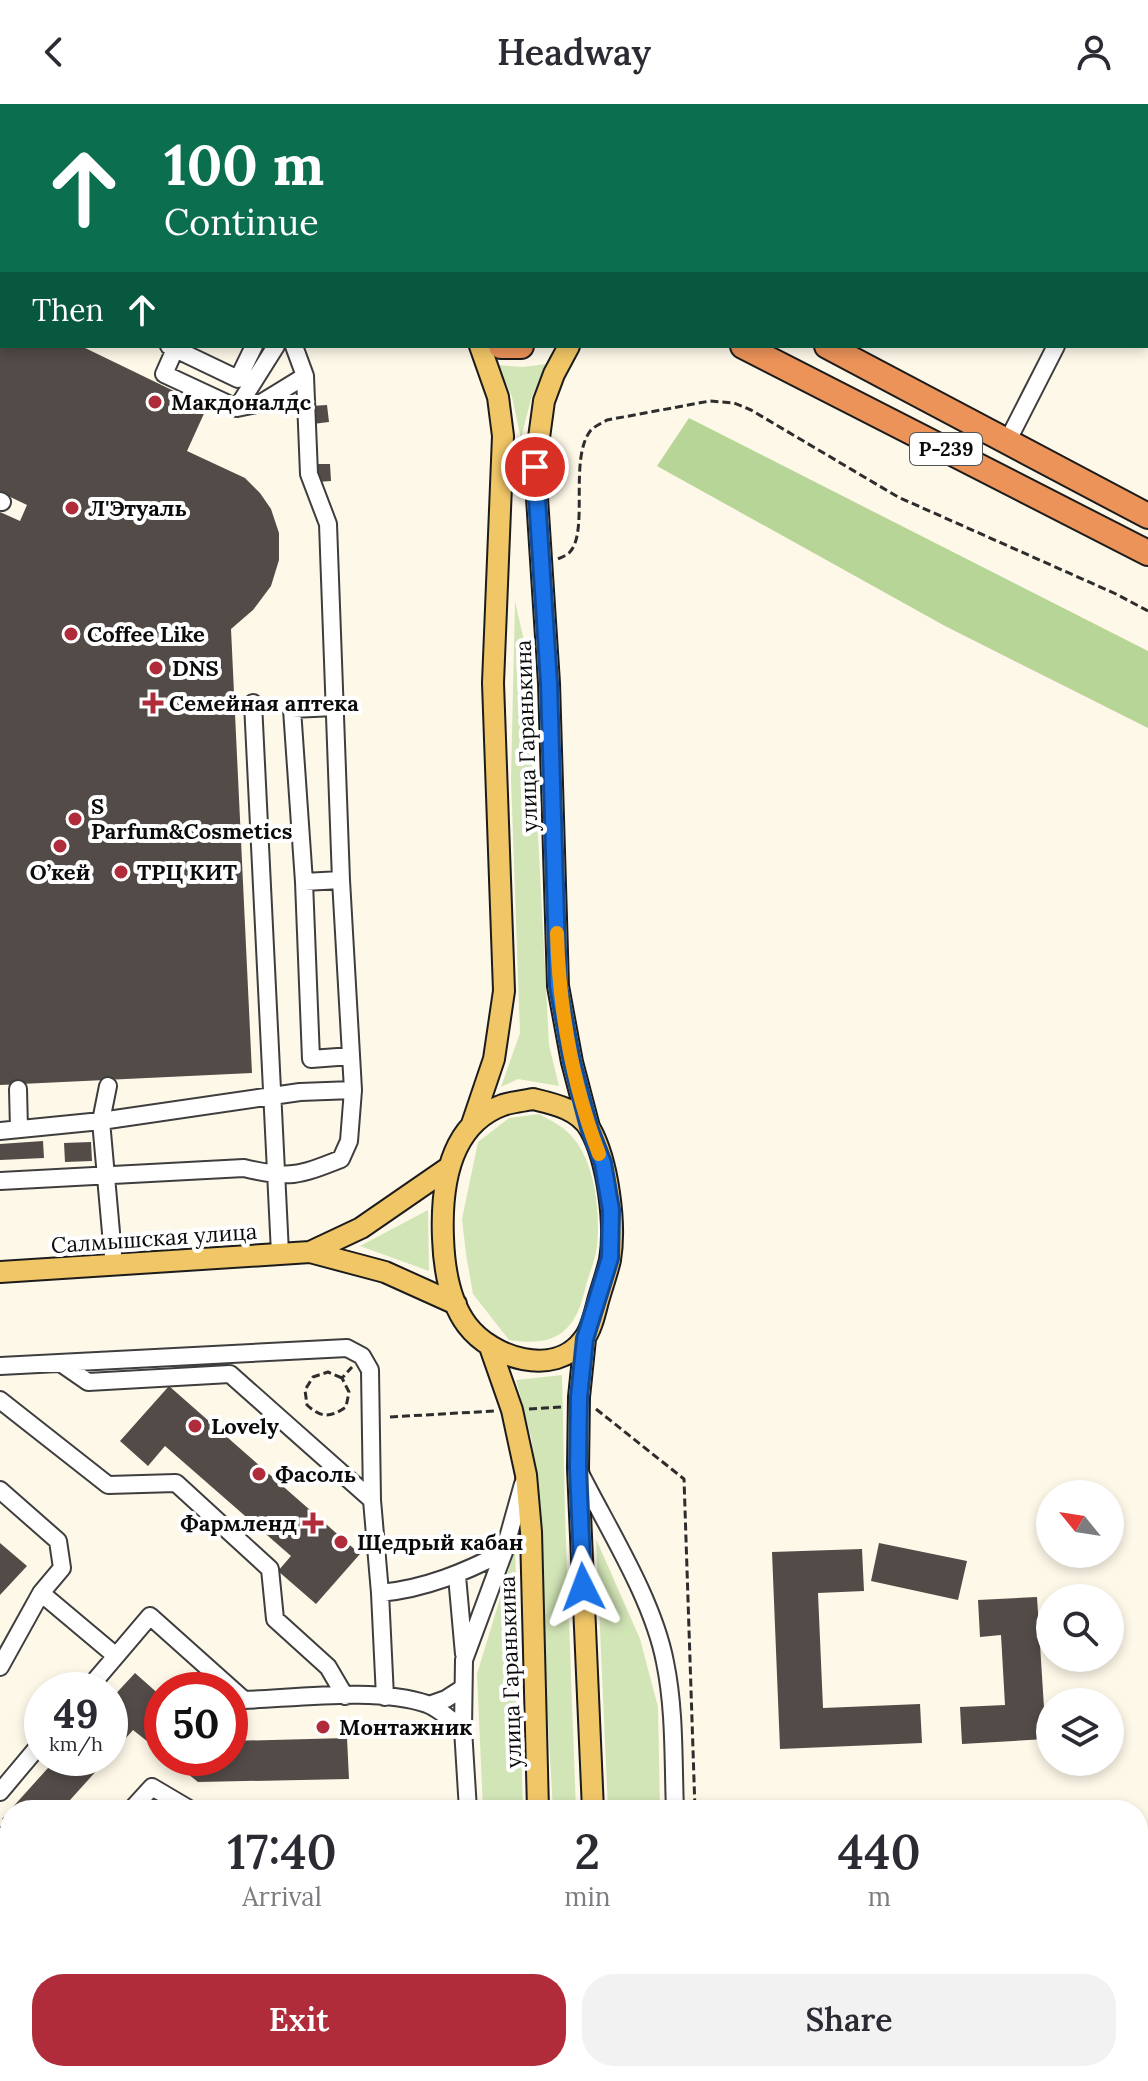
<!DOCTYPE html>
<meta charset="utf-8">
<style>
:root{--surface:#fff;--page:#f2f2f3;--text:#2b2b33;--muted:#7c7c81;--accent:#b12c3b}
body{margin:0;font-family:Lora,serif;background:var(--page);color:var(--text);height:100vh;display:flex;flex-direction:column;font-size:30px;white-space:nowrap}
*{box-sizing:border-box;margin:0}
p{font-size:26px;color:var(--muted)}
.icon{flex:none;width:44px;height:44px;fill:none;stroke:currentColor;stroke-width:2;stroke-linecap:round;stroke-linejoin:round}
.map{position:relative;flex:1;overflow:hidden}
.panel{position:absolute;left:0px;top:1696px;width:1148px;height:282px;display:flex;flex-direction:column;background:var(--surface);border-radius:32px 32px 0 0;box-shadow:0 4px 12px #0003}
.panel>*{flex:none}
.banner{position:absolute;left:0px;top:0px;width:1148px;height:244px;box-shadow:0 4px 12px #0003;background:#0b6e4f;color:#fff;overflow:hidden}
.needle{width:52px;rotate:300deg}
.controls{position:absolute;left:1036px;top:1376px;display:grid;gap:16px}
.controls a{display:grid;place-items:center;width:88px;height:88px;border-radius:50%;background:var(--surface);box-shadow:0 4px 12px #0003;font-size:40px}
.speed{position:absolute;left:24px;top:1568px;display:flex;gap:16px;font-size:40px;font-weight:700;text-align:center}
.speed>*{display:grid;place-content:center;width:104px;height:104px;border-radius:50%;background:var(--surface);box-shadow:0 4px 12px #0003;line-height:1}
.speed small{font-size:20px;font-weight:400}
.speed .limit{border:12px solid #d22;background:#fff;color:#111}
.pin{position:absolute;display:grid;place-items:center;width:68px;height:68px;color:#fff;margin:-34px;border:4px solid #fff;border-radius:50%;box-shadow:0 2px 8px #0007}
.me{position:absolute;width:88px;margin:-44px;rotate:357deg;stroke-linejoin:round;filter:drop-shadow(0 0 6px #0008)}
.turn{display:flex;align-items:center;gap:28px;height:168px;padding:0 32px;font-size:36px}
.turn .icon{width:104px;height:104px;stroke-width:2.5}
.turn b{display:block;font-size:56px;line-height:68px}
.then{display:flex;align-items:center;height:76px;padding:0 32px;background:#0003;gap:16px;font-size:30px}
.eta{display:flex;justify-content:space-evenly;align-items:center;height:136px;text-align:center}
.eta b{font-size:48px;font-weight:600;line-height:56px}
.cta{display:flex;gap:16px;margin-top:auto;padding:16px 32px}
.cta a{flex:1;height:92px;border-radius:32px;background:var(--accent);color:#fff;font-size:32px;font-weight:600;line-height:92px;text-align:center}
.cta a+a{background:var(--page);color:var(--text)}
header{display:flex;justify-content:space-between;align-items:center;height:104px;padding:0 32px;background:var(--surface);font-size:36px;font-weight:600}
.map>svg:first-child{display:block}
.green{fill:#d2e5b6}
.forest{fill:#b7d596}
.building{fill:#524b48}
.lines{fill:none;stroke-linecap:round;stroke-linejoin:round}
.minor-casing{stroke:#3e3e3e;stroke-width:20}
.major-casing{stroke:#1c1c1c;stroke-width:24}
.highway-casing{stroke:#1c1c1c;stroke-width:28}
.path{stroke:#2d2d2d;stroke-width:3;stroke-dasharray:8 4;stroke-linecap:butt}
.minor{stroke:#fff;stroke-width:16}
.major{stroke:#f1c667;stroke-width:20}
.highway{stroke:#ec9359;stroke-width:24}
.route-casing{stroke:#114b97;stroke-width:20}
.route{stroke:#1a73e8;stroke-width:14}
.slow{stroke:#f59e0b;stroke-width:14}
.poi-dot{fill:#b12c3b;stroke:#fff;stroke-width:3}
.labels{text-anchor:middle;stroke-width:8;stroke-linejoin:round;paint-order:stroke}
.shield{fill:#fff;stroke:#545454;stroke-width:2}
.shield-label{font-size:20px;font-weight:bold;fill:#0b0b0b}
.poi-label{font-size:22px;font-weight:bold;fill:#0b0b0b;stroke:#fff;text-anchor:start}
.street-label{font-size:22px;fill:#0b0b0b;stroke:#fff}
</style>
<header><svg class="icon" aria-label="back" viewBox="0 0 24 24"><path d="M15 5l-7 7 7 7"/></svg>Headway<svg class="icon" aria-label="person" viewBox="0 0 24 24"><circle cx="12" cy="8" r="4"/><path d="M4 21q1-7 8-7t8 7"/></svg></header>
<div class="map">
<svg width="1148" height="1977" viewBox="0 0 1148 1977">
<rect width="100%" height="100%" fill="#fef8e9"/>
<path class="green" d="M 546,260 L 531,295 L 521,335 L 512,293 L 498,261 L 523,263 Z
M 515,497 L 529,559 L 549,941 L 559,982 L 518,975 L 501,983 L 520,929 L 511,675 Z
M 539,1010 C 552,1017 565,1023 574,1035 C 596,1062 600,1109 597,1142 C 596,1154 590,1167 587,1178 C 583,1193 579,1212 567,1224 C 552,1240 529,1239 509,1236 L 473,1190 L 466,1150 L 462,1115 L 478,1038 L 509,1014 Z
M 428,1106 L 429,1167 L 360,1142 Z
M 562,1271 L 565,1411 L 576,1706 L 553,1706 L 532,1337 L 516,1276 Z
M 596,1435 L 640,1535 L 658,1603 L 660,1706 L 608,1706 Z
M 515,1445 L 523,1706 L 483,1706 L 477,1570 Z"/>
<path class="forest" d="M 689,314 L 1148,547 L 1148,624 L 945,522 L 657,362 Z"/>
<path class="building" d="M 0,242 L 81,242 L 207,303 L 187,347 L 245,374 L 260,389 L 271,405 L 279,429 L 279,456 L 271,482 L 253,506 L 231,525 L 252,969 L 0,981 L 0,408 L 20,417 L 27,401 L 0,388 Z
M 327,301 L 329,318 L 313,320 L 311,302 Z
M 316,360 L 330,360 L 331,377 L 317,378 Z
M 43,1037 L 44,1054 L 0,1056 L 0,1040 Z
M 91,1038 L 92,1057 L 65,1058 L 64,1039 Z
M 169,1282 L 360,1450 L 316,1500 L 278,1467 L 291,1452 L 165,1342 L 148,1362 L 120,1337 Z
M 0,1439 L 27,1462 L 0,1491 Z
M 879,1439 L 967,1457 L 958,1496 L 871,1477 Z
M 862,1445 L 864,1487 L 818,1489 L 823,1604 L 920,1600 L 922,1639 L 780,1645 L 772,1448 Z
M 1037,1493 L 1046,1635 L 962,1640 L 960,1603 L 1005,1601 L 1001,1531 L 980,1533 L 978,1496 Z
M 135,1569 L 162,1593 L 162,1649 L 133,1626 L 110,1652 L 110,1596 Z
M 347,1634 L 349,1675 L 198,1678 L 168,1654 L 230,1654 L 230,1637 Z
M 57,1654 L 108,1654 L 61,1706 L 10,1706 L 10,1722 L 2,1715 Z
M 0,1778 L 10,1787 L 10,1841 L 0,1832 Z
M 149,1968 L 207,1968 L 217,1977 L 159,1977 Z"/>
<g class="lines">
<g class="minor-casing">
<path id="minor" d="M 712,0 L 714,2
M 643,2 L 643,0
M 0,84 L 2,85
M 169,242 L 238,275 L 254,242
M 175,245 L 164,270 L 237,304 L 261,299 L 305,272
M 237,304 L 276,242
M 1007,338 L 1056,242
M 0,397 L 2,398
M 253,599 L 280,1149
M 335,603 L 292,605 L 304,778 L 311,955 L 351,952
M 304,778 L 341,776
M 108,982 L 101,1017 L 114,1162
M 18,985 L 19,1025
M 0,1027 L 101,1017 L 300,988 L 353,986 L 341,776 L 328,420 L 309,370 L 305,272 L 294,242
M 0,1077 L 244,1064 C 289,1075 298,1072 341,1055 L 349,1037 L 353,986
M 62,1260 L 88,1278 L 230,1270 L 372,1396
M 0,1262 L 347,1244 L 362,1252 L 370,1266 L 372,1396 L 380,1489 C 425,1485 465,1468 504,1448
M 0,1296 L 108,1381 L 176,1379 L 270,1465 L 275,1515 L 328,1563 L 345,1592
M 579,1367 C 608,1425 653,1495 665,1558 C 675,1606 673,1657 675,1706
M 0,1386 L 58,1437 L 62,1464 L 41,1489 L 0,1563
M 457,1472 L 464,1550
M 41,1489 L 116,1552 L 87,1586
M 380,1489 L 385,1593
M 116,1552 L 150,1512 L 244,1596 C 296,1594 379,1583 427,1600 C 440,1605 452,1617 463,1625
M 429,1601 L 446,1595 L 463,1584
M 0,1688 L 42,1638
M 131,1706 L 152,1683 L 191,1706
M 468,1706 L 463,1625 L 464,1556 L 504,1448 L 523,1380
M 0,1732 L 10,1740
M 0,1874 L 10,1882
M 111,1968 L 121,1977
M 270,1968 L 280,1977
M 481,1968 L 481,1977
M 684,1968 L 685,1977
M 138,1977 L 146,1968
M 319,1977 L 327,1968
M 372,1977 L 383,1968"/>
</g>
<g class="major-casing">
<path id="major" d="M 569,242 L 554,270 L 544,297 L 535,363 L 549,579 L 558,882 L 572,958 L 589,1023
M 533,995 C 554,1000 578,1005 590,1025 C 608,1057 616,1120 610,1156 C 607,1169 602,1183 598,1197 C 595,1209 591,1227 583,1236 C 554,1274 492,1254 467,1221 C 449,1197 444,1163 443,1134 C 441,1084 448,1021 503,1001 C 512,998 523,997 533,995 Z
M 472,1020 L 494,955 L 504,887 L 493,579 L 503,332 L 498,293 L 480,242
M 310,1148 L 361,1124 L 448,1064
M 0,1168 L 310,1148 L 385,1168 L 456,1200
M 585,1235 L 579,1293 L 578,1364 L 593,1706
M 490,1243 L 512,1306 L 526,1371 L 531,1428 L 538,1706
M 547,1968 L 547,1977
M 605,1968 L 605,1977"/>
</g>
<g class="highway-casing">
<path id="highway" d="M 217,0 L 218,2
M 590,0 L 592,2
M 238,2 L 238,0
M 501,242 L 521,242
M 743,242 L 1148,449
M 827,242 L 1148,412"/>
</g>
<path class="path" d="M 558,455 C 560,454 567,451 569,449 C 590,429 568,354 591,326 C 595,322 602,319 607,316 L 710,297 L 734,299 L 751,306 L 898,393 L 1116,490 L 1148,507
M 342,1274 L 328,1268 L 313,1273 L 305,1286 L 307,1301 C 321,1314 330,1314 346,1303 L 349,1288 L 342,1274 L 352,1263
M 529,1305 L 562,1303
M 596,1305 L 684,1375 L 695,1706
M 390,1313 L 494,1307
M 709,1968 L 710,1977"/>
<use href="#minor" class="minor"/>
<use href="#major" class="major"/>
<use href="#highway" class="highway"/>
</g>
<g class="lines">
<g class="route-casing">
<path id="route" d="M 535,363 L 549,579 L 558,882 L 572,958 L 589,1023 L 603,1059 L 611,1106 L 610,1154 L 585,1235 L 579,1293 L 578,1364 L 583,1483"/>
</g>
<use href="#route" class="route"/>
<path class="slow" d="M 557,829 C 559,904 572,979 599,1050"/>
</g>
<g class="poi-dot">
<circle cx="155" cy="298" r="8"/>
<circle cx="72" cy="404" r="8"/>
<circle cx="71" cy="530" r="8"/>
<circle cx="156" cy="564" r="8"/>
<path d="M149 587h8v8h8v8h-8v8h-8v-8h-8v-8h8z"/>
<circle cx="75" cy="715" r="8"/>
<circle cx="60" cy="742" r="8"/>
<circle cx="121" cy="768" r="8"/>
<circle cx="195" cy="1322" r="8"/>
<circle cx="259" cy="1370" r="8"/>
<path d="M309 1407h8v8h8v8h-8v8h-8v-8h-8v-8h8z"/>
<circle cx="341" cy="1438" r="8"/>
<circle cx="323" cy="1623" r="8"/>
</g>
<g class="labels">
<rect class="shield" x="910" y="329" width="72" height="32" rx="6"/>
<g class="shield-label">
<text x="946" y="352">Р-239</text>
</g>
<g class="poi-label">
<text x="171" y="306">Макдоналдс</text>
<text x="88" y="412">Л'Этуаль</text>
<text x="87" y="538">Coffee Like</text>
<text x="172" y="572">DNS</text>
<text x="169" y="607">Семейная аптека</text>
<text x="91" y="710">S<tspan x="91" dy="25">Parfum&amp;Cosmetics</tspan></text>
<text x="60" y="776" text-anchor="middle">О’кей</text>
<text x="137" y="776">ТРЦ КИТ</text>
<text x="211" y="1330">Lovely</text>
<text x="275" y="1378">Фасоль</text>
<text x="297" y="1427" text-anchor="end">Фармленд</text>
<text x="357" y="1446">Щедрый кабан</text>
<text x="339" y="1631">Монтажник</text>
</g>
<g class="street-label">
<text transform="translate(526 632) rotate(-92)" y="8">улица Гаранькина</text>
<text transform="translate(154 1134) rotate(-4)" y="8">Салмышская улица</text>
<text transform="translate(510 1568) rotate(-92)" y="8">улица Гаранькина</text>
</g>
</g>
</svg>
<div class="controls">
<a><svg class="needle" viewBox="-14 -14 28 28"><path d="M0-13l5 13h-10z" fill="#e53935"/><path d="M0 13l5-13h-10z" fill="#7c7c81"/></svg></a>
<a><svg class="icon" aria-label="search" viewBox="0 0 24 24"><circle cx="10" cy="10" r="6"/><path d="M15 15l6 6"/></svg></a>
<a><svg class="icon" aria-label="layers" viewBox="0 0 24 24"><path d="M12 4l9 5-9 5-9-5zM3 14l9 5 9-5"/></svg></a>
</div>
<div class="speed"><div>49<small>km/h</small></div><div class="limit">50</div></div>
<div class="pin" style="left:535px;top:363px;background:#d93025"><svg class="icon" aria-label="arrive" viewBox="0 0 24 24"><path d="M6 21V4h12l-3 4 3 4H6"/></svg></div>
<svg class="me" style="left:583px;top:1483px" viewBox="-20 -20 40 40"><path d="M0-17L14 15 0 8-14 15z" fill="#1a73e8" stroke="#fff" stroke-width="4"/></svg>
<div class="banner">
<div class="turn"><svg class="icon" aria-label="ahead" viewBox="0 0 24 24"><path d="M12 20V5M6 11l6-6 6 6"/></svg><div><b>100 m</b>Continue</div></div>
<div class="then">Then<svg class="icon" aria-label="ahead" viewBox="0 0 24 24"><path d="M12 20V5M6 11l6-6 6 6"/></svg></div>
</div>
<section class="panel">
<div class="eta">
<div><b>17:40</b><p>Arrival</p></div>
<div><b>2</b><p>min</p></div>
<div><b>440</b><p>m</p></div>
</div>
<div class="cta"><a>Exit</a><a>Share</a></div>
</section>
</div>
